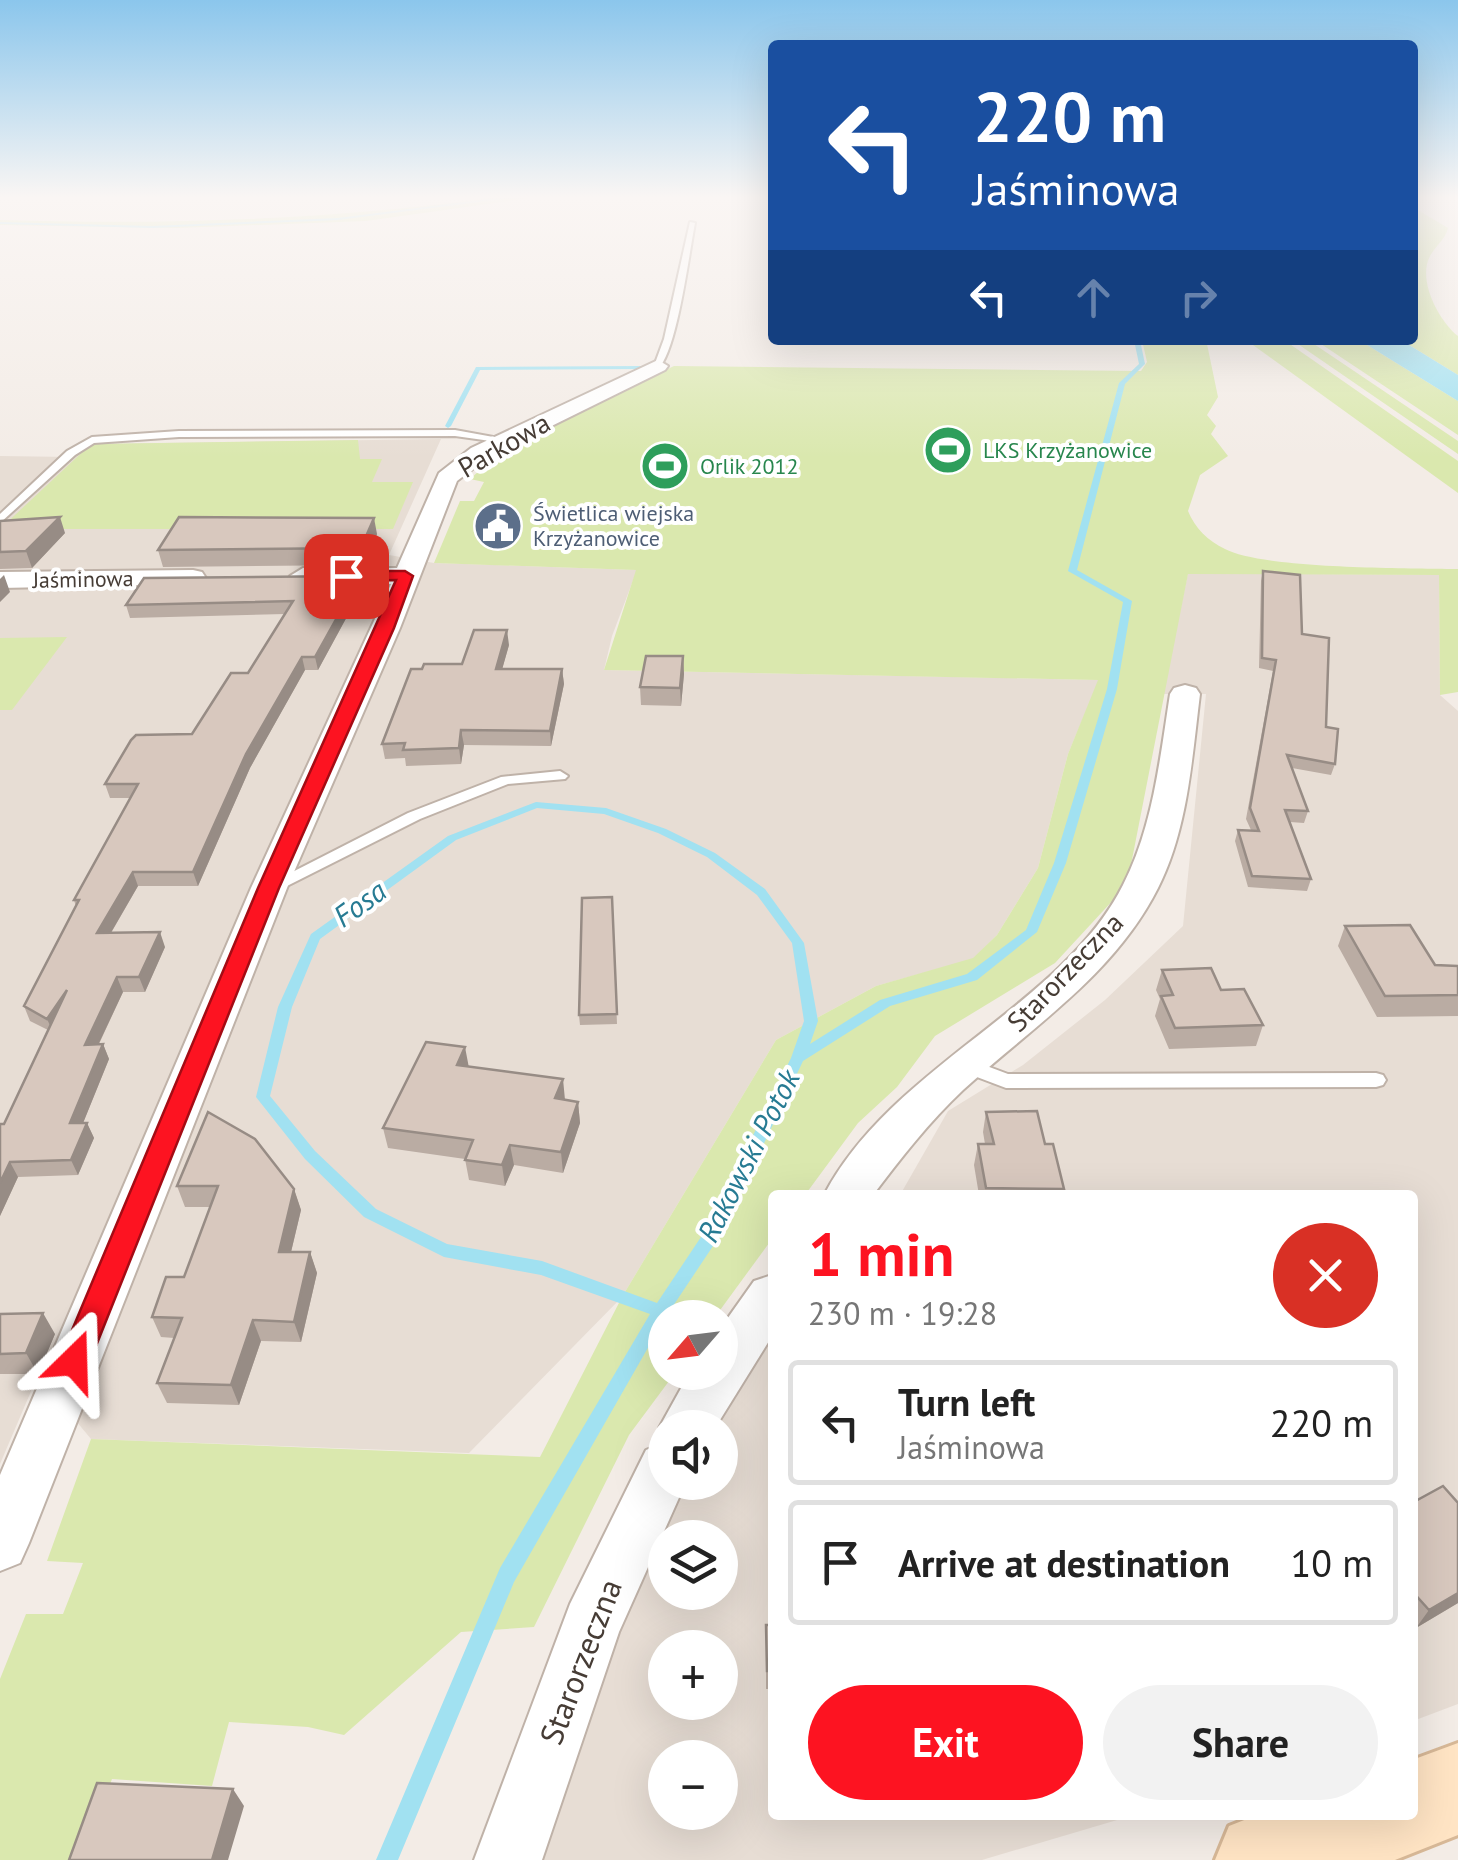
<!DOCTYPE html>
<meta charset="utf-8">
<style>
:root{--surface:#fff;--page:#f2f2f2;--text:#222;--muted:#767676;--line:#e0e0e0;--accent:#fd1321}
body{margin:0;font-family:"PT Sans",sans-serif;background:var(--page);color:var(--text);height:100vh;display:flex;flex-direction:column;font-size:38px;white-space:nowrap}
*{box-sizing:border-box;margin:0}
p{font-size:32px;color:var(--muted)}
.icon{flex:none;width:55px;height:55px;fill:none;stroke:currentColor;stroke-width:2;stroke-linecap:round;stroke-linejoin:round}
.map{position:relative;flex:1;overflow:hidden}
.details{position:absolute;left:768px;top:1190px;width:650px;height:630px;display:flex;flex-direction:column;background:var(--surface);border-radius:10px;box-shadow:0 10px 40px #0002}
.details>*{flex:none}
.guide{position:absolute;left:768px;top:40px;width:650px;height:305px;border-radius:10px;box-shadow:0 10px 40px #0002;background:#1a4fa0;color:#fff;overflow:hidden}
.needle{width:65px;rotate:242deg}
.tools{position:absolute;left:648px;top:1300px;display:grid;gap:20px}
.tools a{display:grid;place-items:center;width:90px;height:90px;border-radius:50%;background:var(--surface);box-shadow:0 10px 40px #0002;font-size:50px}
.pin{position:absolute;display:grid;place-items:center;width:85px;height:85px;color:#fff;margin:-42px;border-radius:20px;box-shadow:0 5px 15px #0006}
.me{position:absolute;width:110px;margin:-55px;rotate:22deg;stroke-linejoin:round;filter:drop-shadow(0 0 8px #0008)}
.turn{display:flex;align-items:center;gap:35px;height:210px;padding:0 40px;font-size:45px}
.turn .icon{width:130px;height:130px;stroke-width:2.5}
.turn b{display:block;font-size:70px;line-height:85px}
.lanes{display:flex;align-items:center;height:95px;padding:0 40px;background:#0003;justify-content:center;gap:50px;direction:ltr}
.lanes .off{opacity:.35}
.round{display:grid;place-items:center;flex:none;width:105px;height:105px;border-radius:52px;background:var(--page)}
.headline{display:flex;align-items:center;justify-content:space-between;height:170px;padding:0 40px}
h1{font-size:60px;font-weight:700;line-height:75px;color:var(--accent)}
.button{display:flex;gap:20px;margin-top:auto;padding:20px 40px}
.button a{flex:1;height:115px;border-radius:60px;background:var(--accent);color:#fff;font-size:40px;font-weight:700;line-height:115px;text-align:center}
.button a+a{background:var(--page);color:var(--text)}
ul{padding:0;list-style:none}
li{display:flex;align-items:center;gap:30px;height:125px;margin:0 20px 15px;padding:0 20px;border:5px solid var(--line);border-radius:10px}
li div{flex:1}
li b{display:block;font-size:38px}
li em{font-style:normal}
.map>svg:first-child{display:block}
.residential{fill:#e7ddd4;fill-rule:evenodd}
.green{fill:#dae8ae}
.water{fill:#a1e1f1}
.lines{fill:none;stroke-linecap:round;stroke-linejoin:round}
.stream{fill:#a1e1f1;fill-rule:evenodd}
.lane-casing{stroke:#bfb2a8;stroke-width:4}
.street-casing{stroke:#bfb2a8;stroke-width:4}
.secondary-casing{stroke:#d7b897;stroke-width:6}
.lane{fill:#fff;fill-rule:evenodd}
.street{fill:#fff;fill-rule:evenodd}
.secondary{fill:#ffe4c4;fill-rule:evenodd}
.wall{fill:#baaca3}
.shaded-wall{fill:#978c85}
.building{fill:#d8c8be;stroke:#978c85;stroke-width:2.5}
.route{fill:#fd1321;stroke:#a40c15;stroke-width:2.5}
.labels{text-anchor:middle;stroke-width:8;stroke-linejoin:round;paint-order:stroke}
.far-leisure-label{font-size:22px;fill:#27864d;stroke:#fff;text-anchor:start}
.far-service-label{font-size:22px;fill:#4e5e75;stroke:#fff;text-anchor:start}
.far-street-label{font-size:22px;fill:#463c35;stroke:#fff}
.street-label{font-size:28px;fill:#463c35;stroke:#fff}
.water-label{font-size:30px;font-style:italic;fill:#277b93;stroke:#fff}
.near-street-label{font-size:32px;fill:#463c35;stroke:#fff}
</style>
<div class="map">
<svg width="1458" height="1860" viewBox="0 0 1458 1860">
<rect width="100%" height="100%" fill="#f3ece6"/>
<path class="residential" d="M 441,439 L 389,555 L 434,563 L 637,570 L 612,636 L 604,670 L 1099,680 L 1068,754 L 1038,868 L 997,935 L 973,959 L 876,986 L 776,1040 L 622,1297 L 469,1453 L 91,1439 L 38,1375 L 0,1464 L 0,456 L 71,457 L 91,444 Z
M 1188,573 L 1439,575 L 1440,695 L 1458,711 L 1458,1704 L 1413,1721 L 1412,1195 L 900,1195 L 948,1111 L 1023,1065 L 1105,1000 L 1183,926 L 1206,694 L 1163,694 Z
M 772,1336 L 772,1815 L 1134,1815 L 982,1860 L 543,1860 L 624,1604 L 686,1483 L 720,1482 L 720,1428 L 714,1427 ZM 665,1538 L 720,1538 L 720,1592 L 665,1592 ZM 665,1648 L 720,1648 L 720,1702 L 665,1702 ZM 665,1758 L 720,1758 L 720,1812 L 665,1812 Z"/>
<path class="green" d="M 497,197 L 536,197 L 366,221 L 177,228 L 0,225 L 0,220 C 167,225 331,220 497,197 Z
M 1413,207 L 1448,228 C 1445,240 1436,245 1430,256 C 1417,280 1439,321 1458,336 L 1458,375 L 1401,340 L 1412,340 Z
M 1142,340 L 1204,340 L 1207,344 L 1218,397 L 1207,415 L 1216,426 L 1211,434 L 1228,456 L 1200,475 L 1188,511 C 1195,528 1208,541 1225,549 C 1262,569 1410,568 1458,569 L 1458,692 L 1440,695 L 1439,575 L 1188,574 L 1127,885 L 1055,963 L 935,1036 L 897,1087 L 858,1123 L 805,1195 L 772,1195 L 772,1239 L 715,1317 L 665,1318 L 665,1372 L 675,1373 L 629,1435 L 534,1627 L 461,1632 L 344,1735 L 308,1727 L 229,1722 L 212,1786 L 112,1779 L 82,1860 L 0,1860 L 0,1679 L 26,1614 L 63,1614 L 83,1563 L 47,1561 L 91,1439 L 540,1457 L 622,1297 L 776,1040 L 876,986 L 973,958 L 997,935 L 1038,868 L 1068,754 L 1098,680 L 604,670 L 636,570 L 434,563 L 460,501 L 474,501 L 484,482 L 470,479 L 488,463 L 545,428 L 674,366 L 1141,371 L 1147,362 Z
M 1246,340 L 1284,340 L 1458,461 L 1458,493 Z
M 1292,340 L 1308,340 L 1458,441 L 1458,454 Z
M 1315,340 L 1359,340 L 1458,401 L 1458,435 Z
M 358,440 L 360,459 L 382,459 L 372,482 L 413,482 L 393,529 L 0,529 L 91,444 Z
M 67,637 L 12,710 L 0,710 L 0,638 Z"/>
<path class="water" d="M 1359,340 L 1401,340 L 1458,375 L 1458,401 Z"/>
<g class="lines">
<path class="stream" d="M 503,197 L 517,197 L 338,220 L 152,228 L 0,224 L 0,222 L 152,226 L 338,218 Z
M 1134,340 L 1140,340 L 1145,364 L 1125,384 L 1077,570 L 1132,601 L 1117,689 L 1066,863 L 1037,932 L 977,980 L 890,1006 L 803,1061 L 721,1234 L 665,1318 L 514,1582 L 398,1860 L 376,1860 L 500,1568 L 650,1314 L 541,1275 L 444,1257 L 364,1217 L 305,1159 L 256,1097 L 278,1007 L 311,934 L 448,836 L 536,802 L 606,808 L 666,829 L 715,853 L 765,889 L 804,943 L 818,1021 L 810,1044 L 880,1000 L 967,974 L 1026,930 L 1054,863 L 1107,689 L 1123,602 L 1068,571 L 1119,383 L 1139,364 ZM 537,808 L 604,814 L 658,833 L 707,857 L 757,895 L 792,943 L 804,1021 L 791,1058 L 709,1225 L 657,1303 L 542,1261 L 447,1244 L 376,1209 L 315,1151 L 270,1096 L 292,1007 L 320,939 L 456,840 Z
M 641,366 L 643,369 L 480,370 L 451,426 L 448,428 L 445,426 L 476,367 Z"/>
<g class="lane-casing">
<path id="lane" d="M 690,222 L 695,223 C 689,254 677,351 658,369 L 654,366 L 664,339 Z
M 455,430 L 510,440 L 505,443 L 455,436 L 179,437 L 94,443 L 75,455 L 0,523 L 0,514 L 67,451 L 92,437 L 179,431 Z
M 560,771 L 568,776 L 565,779 L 508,784 L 420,819 L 279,890 L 267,890 L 265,886 L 408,813 L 501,777 Z
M 968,1059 L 1008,1074 L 1376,1073 L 1383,1075 L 1386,1080 L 1383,1085 L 1376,1087 L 1006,1088 L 961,1071 L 958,1066 L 961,1061 Z"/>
</g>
<g class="street-casing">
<path id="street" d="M 658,360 L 668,366 L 665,370 L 487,458 L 457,481 L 400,628 L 287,888 L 29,1543 L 20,1563 L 0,1571 L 0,1475 L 251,888 L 391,584 L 303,584 L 290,576 L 303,568 L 397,568 L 439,473 L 471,448 Z
M 193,570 L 202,572 L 206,578 L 202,584 L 0,588 L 0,572 Z
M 1185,685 L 1196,688 L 1200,694 C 1192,758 1188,829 1158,888 C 1114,975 1033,1026 963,1090 C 929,1122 901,1158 873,1195 L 824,1195 C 892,1065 1061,1008 1123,885 C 1153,827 1160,758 1170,694 L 1174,688 Z
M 772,1275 L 772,1336 L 715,1428 L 665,1428 L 665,1441 L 659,1428 L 690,1372 L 720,1372 L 720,1329 L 754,1281 Z
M 665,1442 L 665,1482 L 686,1482 L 619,1632 L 542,1860 L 474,1860 L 570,1604 L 646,1450 Z"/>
</g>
<g class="secondary-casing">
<path id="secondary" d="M 1458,1743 L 1458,1835 L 1395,1860 L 1215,1860 L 1229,1826 L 1257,1815 L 1412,1815 L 1412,1760 Z"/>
</g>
<use href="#lane" class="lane"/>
<use href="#street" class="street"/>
<use href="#secondary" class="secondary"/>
</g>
<path class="wall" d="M 0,521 L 65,533 L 32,568 L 0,569 Z
M 377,534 L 364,565 L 163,567 L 158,550 Z
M 1263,571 L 1302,634 L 1335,764 L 1331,775 L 1292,768 L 1308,811 L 1304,823 L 1290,822 L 1311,879 L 1307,891 L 1248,887 L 1235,841 L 1238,830 L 1251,830 L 1246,819 L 1273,671 L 1259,668 L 1261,581 Z
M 351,576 L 356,600 L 318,670 L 305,670 L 250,768 L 198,886 L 138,886 L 111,933 L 165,947 L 145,992 L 123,992 L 99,1044 L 103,1044 L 109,1059 L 83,1123 L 87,1123 L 94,1138 L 78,1175 L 18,1177 L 0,1216 L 4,1124 L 48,1030 L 30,1021 L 24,1006 L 76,907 L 74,900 L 130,798 L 110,798 L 105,784 L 192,734 L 248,673 L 285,614 L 130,618 L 126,605 Z
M 509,645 L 502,669 L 562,669 L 564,684 L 551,746 L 464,745 L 461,764 L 406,766 L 405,758 L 385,759 L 382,744 L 422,669 L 462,664 Z
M 683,656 L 684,674 L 681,706 L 641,705 L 640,687 Z
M 612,897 L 617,1024 L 580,1025 L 579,1015 Z
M 1345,926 L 1435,965 L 1458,966 L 1458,1016 L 1377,1017 L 1338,946 Z
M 1162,970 L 1221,990 L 1263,1025 L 1256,1046 L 1169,1049 L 1155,1016 L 1160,999 L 1156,990 Z
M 468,1066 L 565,1100 L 578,1102 L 580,1123 L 563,1173 L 514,1165 L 505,1186 L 469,1180 L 465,1159 L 388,1148 L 383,1128 Z
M 208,1112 L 294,1189 L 301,1210 L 291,1252 L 310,1252 L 317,1273 L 301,1342 L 261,1341 L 239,1405 L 167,1403 L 157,1383 L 174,1338 L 161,1337 L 152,1317 L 184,1277 L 211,1207 L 185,1207 L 177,1186 Z
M 986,1112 L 1045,1144 L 1064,1189 L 1062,1195 L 979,1195 L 974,1165 L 978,1144 L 985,1144 L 983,1132 Z
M 0,1314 L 55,1334 L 38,1374 L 0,1374 Z
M 1412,1503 L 1458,1603 L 1416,1628 L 1412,1624 Z
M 766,1625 L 772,1625 L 772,1689 L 766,1689 Z"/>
<path class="shaded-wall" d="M 60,517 L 65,533 L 32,568 L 26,551 Z
M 374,518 L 377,534 L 364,565 L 361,548 Z
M 4,575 L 10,592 L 0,602 L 0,579 Z
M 351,576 L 356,600 L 318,670 L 315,657 Z
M 507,630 L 509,645 L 498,684 L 496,669 Z
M 683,656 L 684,674 L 681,706 L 680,688 Z
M 302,657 L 305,670 L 250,768 L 198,886 L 193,872 L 246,754 Z
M 562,669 L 564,684 L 551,746 L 550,731 Z
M 461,730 L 464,745 L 461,764 L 459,748 Z
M 133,872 L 138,886 L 102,948 L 97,933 Z
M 160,932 L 165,947 L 145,992 L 139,977 Z
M 117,977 L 123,992 L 91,1060 L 85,1045 Z
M 67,990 L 54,1034 L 47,1019 Z
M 103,1044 L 109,1059 L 77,1138 L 70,1123 Z
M 465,1047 L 469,1068 L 457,1065 Z
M 563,1079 L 565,1100 L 555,1098 Z
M 578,1102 L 580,1123 L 563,1173 L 561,1152 Z
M 87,1123 L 94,1138 L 78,1175 L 71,1160 Z
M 510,1145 L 514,1165 L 505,1186 L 502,1165 Z
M 10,1162 L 18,1177 L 0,1216 L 0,1183 Z
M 294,1189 L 301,1210 L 286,1273 L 279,1252 Z
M 310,1252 L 317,1273 L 301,1342 L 294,1322 Z
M 43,1313 L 55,1334 L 38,1374 L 26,1353 Z
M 253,1320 L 261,1341 L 239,1405 L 231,1385 Z
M 1458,1593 L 1458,1603 L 1416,1628 L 1429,1610 Z
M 233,1789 L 244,1806 L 228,1860 L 212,1860 Z"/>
<path class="building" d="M 60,517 L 26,551 L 0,552 L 0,521 Z
M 179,517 L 374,518 L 361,548 L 158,550 Z
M 1263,571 L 1300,575 L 1302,634 L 1329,638 L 1326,727 L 1338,729 L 1335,764 L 1287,755 L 1308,811 L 1285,810 L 1311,879 L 1252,876 L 1238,830 L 1259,831 L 1250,808 L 1276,660 L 1262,658 Z
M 351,576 L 346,588 L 354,587 L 315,657 L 302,657 L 246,754 L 193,872 L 133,872 L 97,933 L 160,932 L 139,977 L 117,977 L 85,1045 L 103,1044 L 70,1123 L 87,1123 L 71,1160 L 10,1162 L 0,1183 L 0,1124 L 4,1124 L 67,990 L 47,1019 L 24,1006 L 79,900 L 74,900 L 138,784 L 105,784 L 131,740 L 136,735 L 192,734 L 231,673 L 248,673 L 293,601 L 126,605 L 144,578 Z
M 474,630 L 507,630 L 496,669 L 562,669 L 550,731 L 461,730 L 459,748 L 403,750 L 405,743 L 382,744 L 411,669 L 422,669 L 424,664 L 462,664 Z
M 646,656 L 683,656 L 680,688 L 640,687 Z
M 612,897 L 617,1014 L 579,1015 L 582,898 Z
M 1410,925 L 1435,965 L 1458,966 L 1458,995 L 1385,996 L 1345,926 Z
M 1211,968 L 1221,990 L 1244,989 L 1263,1025 L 1175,1028 L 1161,996 L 1173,995 L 1162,970 Z
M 426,1042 L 465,1047 L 457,1065 L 563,1079 L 555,1098 L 578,1102 L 561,1152 L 510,1145 L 502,1165 L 465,1160 L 473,1140 L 383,1128 Z
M 1037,1111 L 1045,1144 L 1053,1144 L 1064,1189 L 986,1188 L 978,1144 L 994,1144 L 986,1112 Z
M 208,1112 L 255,1139 L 294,1189 L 279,1252 L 310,1252 L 294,1322 L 253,1320 L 231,1385 L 157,1383 L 182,1318 L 152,1317 L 166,1277 L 184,1277 L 218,1186 L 177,1186 Z
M 43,1313 L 26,1353 L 0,1354 L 0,1314 Z
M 1443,1486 L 1458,1503 L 1458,1593 L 1429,1610 L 1412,1591 L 1412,1503 Z
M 766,1625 L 772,1625 L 772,1671 L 767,1671 Z
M 97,1783 L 233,1789 L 212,1860 L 69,1860 Z"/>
<linearGradient id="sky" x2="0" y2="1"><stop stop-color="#8bc6ec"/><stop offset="0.43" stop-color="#faf6f4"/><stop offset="1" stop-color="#faf6f4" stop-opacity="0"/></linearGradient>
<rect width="1458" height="458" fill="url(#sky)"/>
<path class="route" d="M 405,571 L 413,576 L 394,628 L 279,888 L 90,1361 L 86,1371 L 74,1375 L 63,1371 L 59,1361 L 258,888 L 396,580 L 346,581 L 338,576 L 346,571 Z"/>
<defs>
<g id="stadium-disc" transform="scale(2.5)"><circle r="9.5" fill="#2e9e5b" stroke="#fff"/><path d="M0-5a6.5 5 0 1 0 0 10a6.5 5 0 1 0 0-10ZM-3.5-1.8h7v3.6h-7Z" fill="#fff"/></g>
<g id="civic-disc" transform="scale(2.5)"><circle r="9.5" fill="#5c6f8a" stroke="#fff"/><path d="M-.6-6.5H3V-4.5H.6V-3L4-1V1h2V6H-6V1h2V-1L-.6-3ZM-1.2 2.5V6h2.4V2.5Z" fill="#fff"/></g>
</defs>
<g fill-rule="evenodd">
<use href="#stadium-disc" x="948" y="450"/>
<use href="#stadium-disc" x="665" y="466"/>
<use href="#civic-disc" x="498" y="526"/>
</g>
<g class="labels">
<g class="far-leisure-label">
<text x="983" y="458">LKS Krzyżanowice</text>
<text x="700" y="474">Orlik 2012</text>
</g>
<g class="far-service-label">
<text x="533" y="521">Świetlica wiejska<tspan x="533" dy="25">Krzyżanowice</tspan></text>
</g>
<g class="far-street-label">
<text transform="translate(83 579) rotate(-1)" y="8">Jaśminowa</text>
</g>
<g class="street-label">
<text transform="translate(504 445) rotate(-30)" y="10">Parkowa</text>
<text transform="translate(1065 972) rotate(-46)" y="10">Starorzeczna</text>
</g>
<g class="water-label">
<text transform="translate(360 904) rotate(-36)" y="10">Fosa</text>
<text transform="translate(749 1156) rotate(-63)" y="10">Rakowski Potok</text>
</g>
<g class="near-street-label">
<text transform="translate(581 1662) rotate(-69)" y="11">Starorzeczna</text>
</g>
</g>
</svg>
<div class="tools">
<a><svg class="needle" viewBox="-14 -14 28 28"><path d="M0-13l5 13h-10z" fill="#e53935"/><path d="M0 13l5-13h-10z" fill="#767676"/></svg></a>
<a><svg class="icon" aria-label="sound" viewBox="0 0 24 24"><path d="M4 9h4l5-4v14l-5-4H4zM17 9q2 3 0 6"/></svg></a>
<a><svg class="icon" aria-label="layers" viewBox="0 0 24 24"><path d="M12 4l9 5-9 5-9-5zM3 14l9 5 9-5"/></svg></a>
<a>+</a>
<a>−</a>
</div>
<div class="pin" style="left:346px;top:576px;background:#d93025"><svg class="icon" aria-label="arrive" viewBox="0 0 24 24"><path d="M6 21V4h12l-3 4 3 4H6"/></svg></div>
<svg class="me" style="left:74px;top:1361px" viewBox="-20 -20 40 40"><path d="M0-17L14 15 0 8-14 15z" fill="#fd1321" stroke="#fff" stroke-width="4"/></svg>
<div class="guide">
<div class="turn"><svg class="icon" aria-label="left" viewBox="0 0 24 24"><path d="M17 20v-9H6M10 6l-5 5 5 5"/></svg><div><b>220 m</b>Jaśminowa</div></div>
<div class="lanes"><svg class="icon" aria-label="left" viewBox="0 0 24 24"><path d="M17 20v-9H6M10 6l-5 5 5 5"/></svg><svg class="icon off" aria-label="ahead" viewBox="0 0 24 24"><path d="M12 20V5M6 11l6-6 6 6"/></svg><svg class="icon off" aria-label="right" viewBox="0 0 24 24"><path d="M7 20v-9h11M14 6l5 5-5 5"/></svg></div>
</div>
<section class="details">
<div class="headline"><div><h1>1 min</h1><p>230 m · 19:28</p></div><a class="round" style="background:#d93025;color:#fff"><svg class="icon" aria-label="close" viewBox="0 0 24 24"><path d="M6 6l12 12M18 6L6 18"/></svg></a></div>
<ul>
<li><svg class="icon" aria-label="left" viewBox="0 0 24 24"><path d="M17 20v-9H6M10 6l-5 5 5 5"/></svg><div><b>Turn left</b><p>Jaśminowa</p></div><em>220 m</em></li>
<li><svg class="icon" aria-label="arrive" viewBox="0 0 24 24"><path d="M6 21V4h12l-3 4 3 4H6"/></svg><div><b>Arrive at destination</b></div><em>10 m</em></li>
</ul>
<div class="button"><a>Exit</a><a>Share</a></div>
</section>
</div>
